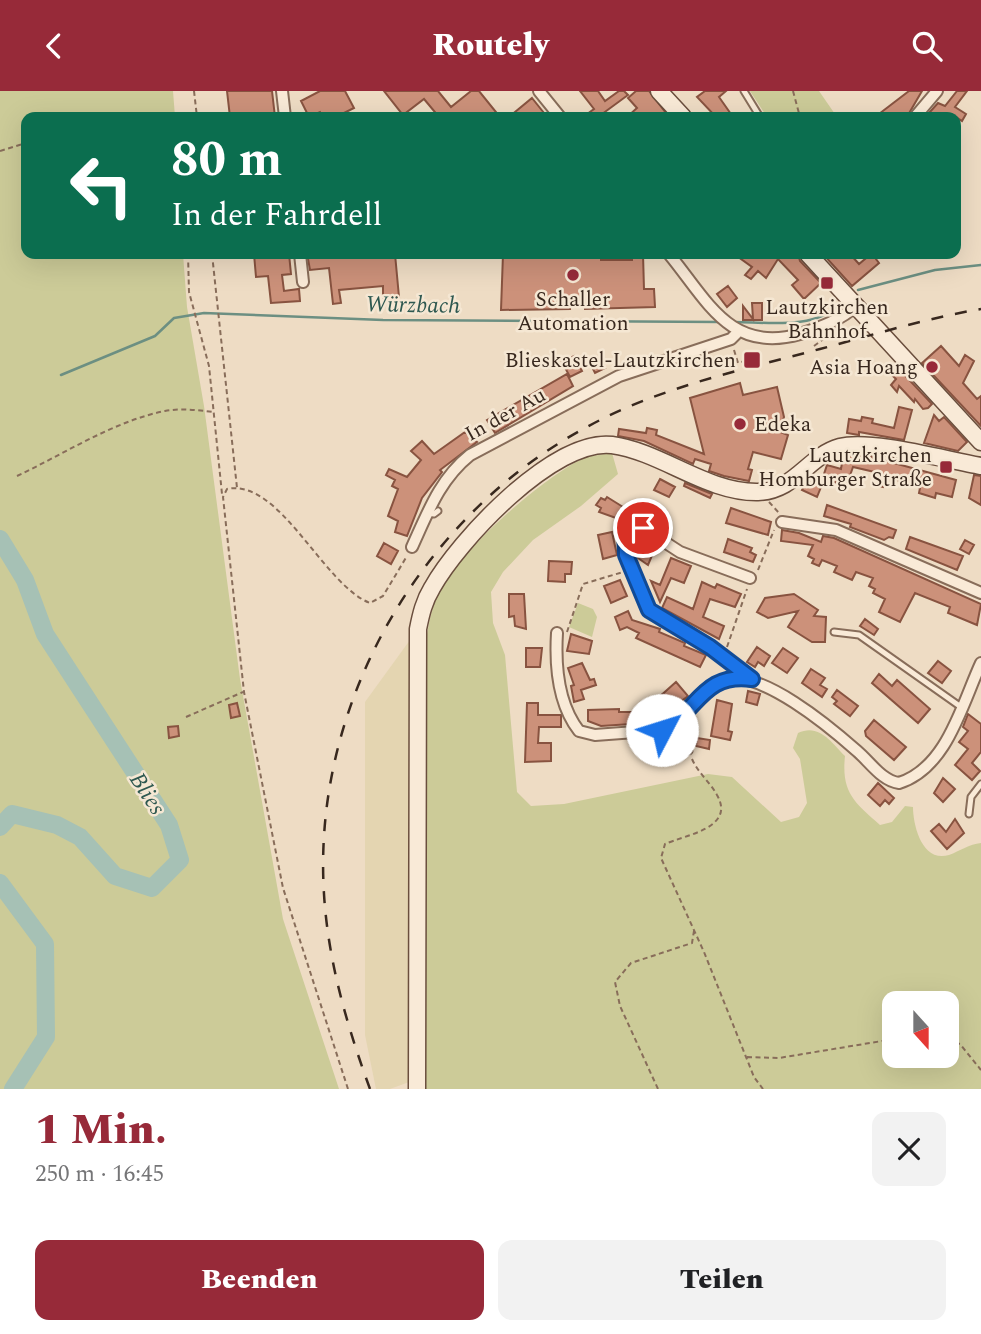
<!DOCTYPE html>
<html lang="de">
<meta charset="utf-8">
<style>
:root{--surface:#fff;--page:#f2f2f2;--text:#202124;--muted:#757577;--accent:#972a39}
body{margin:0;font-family:Spectral,serif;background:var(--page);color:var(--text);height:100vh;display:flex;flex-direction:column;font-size:26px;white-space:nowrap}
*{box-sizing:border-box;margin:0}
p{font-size:23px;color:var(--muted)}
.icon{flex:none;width:38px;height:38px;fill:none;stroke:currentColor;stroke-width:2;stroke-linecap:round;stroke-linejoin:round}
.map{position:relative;height:998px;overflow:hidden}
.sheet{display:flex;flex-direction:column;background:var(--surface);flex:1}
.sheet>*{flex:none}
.top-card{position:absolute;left:21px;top:21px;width:940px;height:147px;border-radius:14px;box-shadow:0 7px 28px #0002;background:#0b6e4f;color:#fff;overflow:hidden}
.needle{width:46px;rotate:159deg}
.fabs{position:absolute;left:882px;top:900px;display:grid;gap:14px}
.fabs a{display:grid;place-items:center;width:77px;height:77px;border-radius:14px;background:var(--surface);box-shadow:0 7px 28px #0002;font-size:35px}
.pin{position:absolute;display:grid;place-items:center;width:60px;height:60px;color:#fff;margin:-30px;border:4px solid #fff;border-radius:50%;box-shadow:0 2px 7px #0007}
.me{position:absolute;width:77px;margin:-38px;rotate:50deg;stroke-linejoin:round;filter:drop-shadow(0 0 5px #0008)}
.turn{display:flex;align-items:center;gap:24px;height:147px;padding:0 35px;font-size:32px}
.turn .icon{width:91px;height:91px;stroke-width:2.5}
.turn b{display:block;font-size:49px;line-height:60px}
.round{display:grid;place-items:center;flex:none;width:74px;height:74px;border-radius:14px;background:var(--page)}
.overview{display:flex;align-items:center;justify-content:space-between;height:119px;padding:0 35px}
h1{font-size:42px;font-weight:800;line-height:52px;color:var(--accent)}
.action{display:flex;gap:14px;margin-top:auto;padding:14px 35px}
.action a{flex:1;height:80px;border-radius:14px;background:var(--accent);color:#fff;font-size:28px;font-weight:800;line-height:80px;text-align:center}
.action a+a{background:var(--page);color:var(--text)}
header{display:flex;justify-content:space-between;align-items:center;height:91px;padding:0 35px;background:var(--accent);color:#fff;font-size:32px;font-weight:800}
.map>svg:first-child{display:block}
.farmland{fill:#e4d5b1}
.green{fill:#cccb98;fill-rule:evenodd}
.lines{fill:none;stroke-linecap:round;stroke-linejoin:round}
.stream{stroke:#6c8f82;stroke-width:2.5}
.river{stroke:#a6c1b5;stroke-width:18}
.building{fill:#cc917a;stroke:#885340;stroke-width:2}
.service-casing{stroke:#886d5a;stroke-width:9}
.minor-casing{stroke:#886d5a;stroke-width:14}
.secondary-casing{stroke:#6a4e3d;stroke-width:19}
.path{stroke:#886d5a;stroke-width:2;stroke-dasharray:5 3.5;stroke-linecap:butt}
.service{stroke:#f9ead7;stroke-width:5}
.minor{stroke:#f9ead7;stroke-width:10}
.secondary{stroke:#f9ead7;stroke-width:16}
.rail{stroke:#38281e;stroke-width:2.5;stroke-dasharray:12 12;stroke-linecap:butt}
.route-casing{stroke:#114b97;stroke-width:18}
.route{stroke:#1a73e8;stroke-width:12}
.poi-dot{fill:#972a39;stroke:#f5e7d3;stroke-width:2.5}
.labels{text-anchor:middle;stroke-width:5;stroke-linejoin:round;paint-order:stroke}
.poi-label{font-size:21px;fill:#38281e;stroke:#f5e7d3;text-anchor:end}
.street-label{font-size:21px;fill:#38281e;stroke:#f5e7d3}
.water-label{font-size:23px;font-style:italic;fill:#2e5850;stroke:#f5e7d3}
</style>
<header><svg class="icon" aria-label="back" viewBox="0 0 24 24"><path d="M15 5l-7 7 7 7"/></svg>Routely<svg class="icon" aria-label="search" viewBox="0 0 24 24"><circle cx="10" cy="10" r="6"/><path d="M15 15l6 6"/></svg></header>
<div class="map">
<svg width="981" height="998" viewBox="0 0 981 998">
<rect width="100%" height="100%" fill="#eedcc4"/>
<path class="farmland" d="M 410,549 L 412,990 L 390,998 L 376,998 L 365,944 L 365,611 Z"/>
<path class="green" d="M 0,0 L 173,0 L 175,26 L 26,26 L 26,163 L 183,163 L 187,216 L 204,315 L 240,588 L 283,828 L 339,998 L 0,998 Z
M 750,0 L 819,0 L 837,26 L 767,26 Z
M 612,362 L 618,383 L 581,415 L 533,449 L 503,481 L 491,501 L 493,532 L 505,564 L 517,701 L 531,715 L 564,713 L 708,683 L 732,686 L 781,731 L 799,726 L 807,712 L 800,668 L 793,657 L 798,642 C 819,632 831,651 845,665 C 841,702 855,712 880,734 L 892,731 L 905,715 L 913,716 C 913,734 922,772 949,764 C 960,760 969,753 981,752 L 981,998 L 426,998 L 424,563 C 427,544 429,524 437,506 C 455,463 539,390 580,369 C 589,364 602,364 612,362 ZM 894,912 L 947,912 L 947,964 L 894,964 Z
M 578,512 L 593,518 L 597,526 L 592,546 L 569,536 Z"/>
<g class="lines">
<path class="stream" d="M 858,199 L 935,179 L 981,174
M 735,231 C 764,231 818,239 838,213
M 61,284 L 155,245 L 174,227 L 204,222 L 383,229 L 721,231"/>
<path class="river" d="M 0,448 L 25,489 L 45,543 L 169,734 L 180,769 L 152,797 L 115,785 L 80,746 L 57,734 L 12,723 L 0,736
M 0,792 L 45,853 L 46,946 L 13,998"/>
</g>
<path class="building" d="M 227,0 L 272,0 L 275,26 L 230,26 Z
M 320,0 L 345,0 L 354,17 L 336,26 L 323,26 L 320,21 L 309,26 L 301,10 Z
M 384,0 L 438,0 L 451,16 L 471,0 L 479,0 L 500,26 L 439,26 L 424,8 L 403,24 Z
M 580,0 L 598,0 L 605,10 L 619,0 L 624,0 L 628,4 L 598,26 L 583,26 L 594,18 Z
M 636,0 L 649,0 L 669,26 L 627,26 L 637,17 L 628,7 Z
M 705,0 L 726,0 L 719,6 L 733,26 L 716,26 L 697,6 Z
M 909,0 L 922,0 L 908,24 L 875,26 Z
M 957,0 L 967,0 L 955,16 L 966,23 L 962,30 L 956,26 L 934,26 L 929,22 L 938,12 L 945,15 Z
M 532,7 L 544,22 L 539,26 L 509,26 Z
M 254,163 L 289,163 L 291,183 L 282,184 L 284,200 L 299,198 L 300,210 L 271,212 L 268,185 L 256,186 Z
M 313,163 L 395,163 L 399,206 L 383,207 L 383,195 L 339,199 L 341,212 L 333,213 L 329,177 L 310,179 L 308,168 Z
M 503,163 L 594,163 L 594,166 L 601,165 L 601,169 L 632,169 L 632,163 L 643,163 L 644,198 L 654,198 L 655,216 L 585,218 L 585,209 L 569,210 L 570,218 L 501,219 Z
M 734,163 L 798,163 L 800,170 L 821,192 L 804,208 L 792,194 L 798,189 L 778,168 L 766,187 L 758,180 L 751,188 L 745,184 L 752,176 Z
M 823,163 L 850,163 L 859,173 L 871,163 L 878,163 L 876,168 L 879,172 L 852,195 Z
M 728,195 L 737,207 L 727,216 L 717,203 Z
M 752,212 L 762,212 L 762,229 L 743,229 L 743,215 L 753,228 Z
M 941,255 L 959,275 L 965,264 L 974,270 L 963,292 L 977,308 L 981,305 L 981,335 L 922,272 Z
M 574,265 L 582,280 L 570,286 L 562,271 Z
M 600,268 L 605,277 L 595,282 L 590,272 Z
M 898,277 L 932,313 L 928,317 L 923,318 L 915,308 L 914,311 L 899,295 L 897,301 L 891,294 L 896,288 L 891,283 Z
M 567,283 L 573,295 L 495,342 L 487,329 Z
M 740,292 L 743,304 L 777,296 L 784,326 L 780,341 L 788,344 L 781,368 L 753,361 L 748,378 L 752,379 L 749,390 L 724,385 L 709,380 L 711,373 L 695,368 L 693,373 L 644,350 L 618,345 L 619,338 L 646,342 L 647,337 L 657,339 L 656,344 L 704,363 L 690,307 Z
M 899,316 L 912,319 L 904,349 L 859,341 L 859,344 L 847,342 L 849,328 L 861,330 L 862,326 L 873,328 L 872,332 L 894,337 Z
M 934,324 L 939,330 L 944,326 L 967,351 L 958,360 L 924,352 Z
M 465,341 L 477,351 L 440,379 L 442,381 L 422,407 L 407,445 L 395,441 L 398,430 L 388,425 L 398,398 L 392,395 L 395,389 L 386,384 L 389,378 L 407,386 L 421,369 L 411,360 L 422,350 L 434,363 Z
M 854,365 L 872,366 L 956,389 L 952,406 L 936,402 L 935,407 L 919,402 L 920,397 L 912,393 L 886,386 L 883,396 L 876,394 L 879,382 L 853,376 L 846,396 L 823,386 L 827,374 L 841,378 L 843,366 Z
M 974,384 L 981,385 L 981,414 L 969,407 Z
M 660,388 L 675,396 L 669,406 L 654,399 Z
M 807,390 L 821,396 L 817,406 L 802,399 Z
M 685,392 L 712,403 L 710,407 L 684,395 Z
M 607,406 L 623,416 L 616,427 L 599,421 L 601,417 L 596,414 L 601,407 L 605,409 Z
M 827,414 L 896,439 L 893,447 L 889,446 L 884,449 L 850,436 L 851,433 L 824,425 Z
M 731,417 L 771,431 L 768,444 L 726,432 Z
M 782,439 L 799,442 L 821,451 L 823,445 L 834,447 L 981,513 L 977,534 L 948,522 L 950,516 L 915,502 L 900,531 L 879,521 L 885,508 L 873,502 L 875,498 L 869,495 L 873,487 L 856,481 L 852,489 L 834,481 L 837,475 L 822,469 L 819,475 L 812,472 L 814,468 L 808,465 L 813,454 L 781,450 Z
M 612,441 L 617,464 L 603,468 L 598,444 Z
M 910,446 L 963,465 L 957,479 L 906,458 Z
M 638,447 L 656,455 L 648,474 L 635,465 L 638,459 L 634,458 Z
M 728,448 L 752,457 L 750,461 L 756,464 L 753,471 L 724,461 Z
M 965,449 L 974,454 L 969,463 L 960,458 Z
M 384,452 L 398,460 L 391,473 L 377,465 Z
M 671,467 L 691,475 L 684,492 L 671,487 L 660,511 L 651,490 L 660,494 Z
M 549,470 L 572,471 L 571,483 L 565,483 L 565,491 L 548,490 Z
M 620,489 L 627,505 L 611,512 L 604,495 Z
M 702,491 L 715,497 L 717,493 L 741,503 L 735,516 L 710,508 L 703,526 L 724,535 L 719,548 L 662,517 L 667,506 L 693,518 Z
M 509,503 L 524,503 L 526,538 L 515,535 L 514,525 L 509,526 Z
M 794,503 L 818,519 L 814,525 L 826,526 L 825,551 L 812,551 L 788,536 L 798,520 L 768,527 L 757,521 L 765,507 Z
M 628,520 L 632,529 L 660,538 L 659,541 L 685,552 L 684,555 L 706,564 L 700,576 L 636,547 L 639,542 L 627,536 L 620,539 L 615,526 Z
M 865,528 L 878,538 L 874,544 L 860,535 Z
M 571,543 L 592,550 L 589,563 L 567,560 Z
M 757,556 L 770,565 L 764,575 L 758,571 L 755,576 L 747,571 Z
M 526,557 L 542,557 L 540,576 L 526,576 Z
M 783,557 L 798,567 L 787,582 L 772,572 Z
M 938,570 L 951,580 L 942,592 L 928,582 Z
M 582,572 L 590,589 L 594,588 L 596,594 L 581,599 L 584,608 L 574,611 L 571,595 L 574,594 L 568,577 Z
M 811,578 L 825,587 L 820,594 L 827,598 L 822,606 L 802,592 Z
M 879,583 L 892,595 L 897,589 L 930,618 L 918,632 L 872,592 Z
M 676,591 L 688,605 L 666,622 L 657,608 Z
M 837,599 L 858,615 L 850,625 L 834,613 L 837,610 L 832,606 Z
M 748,600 L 760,603 L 757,614 L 746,611 Z
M 717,609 L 732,613 L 728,640 L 732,641 L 730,649 L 711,645 Z
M 237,612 L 240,625 L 231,627 L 229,614 Z
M 527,612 L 538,612 L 538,624 L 561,624 L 561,636 L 539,636 L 538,652 L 551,652 L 551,670 L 525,671 Z
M 619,618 L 619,621 L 645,621 L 646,632 L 601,635 L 588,630 L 588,619 Z
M 968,623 L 981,633 L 981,661 L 972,672 L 980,680 L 972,689 L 955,674 L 968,658 L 959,651 L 968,640 L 963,636 Z
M 874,629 L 906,656 L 894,669 L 866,645 L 865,640 Z
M 178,635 L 179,645 L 169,647 L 168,636 Z
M 697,647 L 710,649 L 709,658 L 696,655 Z
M 943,687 L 955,698 L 943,711 L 934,702 Z
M 878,692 L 894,707 L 889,713 L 885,709 L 880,715 L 868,704 Z
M 955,728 L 964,742 L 947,758 L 931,740 L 939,733 L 946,741 Z"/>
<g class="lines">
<g class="service-casing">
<path id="service" d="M 744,0 L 760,26
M 428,422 L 434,423 L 438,420
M 834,541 L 859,544 L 961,616
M 680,625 L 689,660
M 969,723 L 971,706 L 981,693"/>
</g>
<g class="minor-casing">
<path id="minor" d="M 282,0 L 285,26
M 539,0 L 560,26
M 915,26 L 937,0
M 300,163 L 303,191
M 669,163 C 707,209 730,263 800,243 C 821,236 841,229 857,214
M 782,431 L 836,439 L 981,502
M 412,456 C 428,421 440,388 470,364 L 619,285 L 731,248 L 738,241
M 750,487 L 680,461 L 643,437 L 635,433 L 625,436 L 626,464 L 649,519 L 710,557 L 752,588
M 557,542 C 555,575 558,613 579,640 L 595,644 L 662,639 C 686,627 698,598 724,589 C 760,577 831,637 857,660 C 870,671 882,690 899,692 C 947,677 962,613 981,572"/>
</g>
<g class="secondary-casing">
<path id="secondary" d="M 659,0 L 683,26
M 808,163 L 981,351
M 417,998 L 418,538 C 421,523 424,510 432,497 C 458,450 554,347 612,354 C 662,361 707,402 758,401 C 795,400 808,365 840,356 C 871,348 946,369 981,375"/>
</g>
<path class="path" d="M 194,0 L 197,26
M 793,0 L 800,26
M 123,26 L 137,23 L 165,26
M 0,60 L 26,52
M 188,163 L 189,201 L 209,275 L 222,403
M 212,163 L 237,397
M 814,255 L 829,244
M 734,259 L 738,272 L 748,269
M 17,385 C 64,363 114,330 165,320 C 181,317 197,319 213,321
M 769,411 L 780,423
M 758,479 L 774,439
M 567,541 L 583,493 L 623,481
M 727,556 L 747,498
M 186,626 L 243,601
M 692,668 C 698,682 710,691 717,704 C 736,737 685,744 665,753 L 661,767 L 704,861 L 754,986 L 763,998
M 947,949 L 960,953 L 981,979
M 747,966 L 779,967 L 894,948
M 348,998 L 283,797 L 244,601 L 223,406 L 227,398 C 280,387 323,494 370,512 L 383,505 L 407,465
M 658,998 L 620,915 L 615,891 L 631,872 L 692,852 L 694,840"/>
<use href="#service" class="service"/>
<use href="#minor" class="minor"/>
<use href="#secondary" class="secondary"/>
<path class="rail" d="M 370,998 C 347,935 328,870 324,803 C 312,614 419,427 585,337 C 657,297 741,279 820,258 C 873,244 927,227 981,218"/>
</g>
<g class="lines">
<g class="route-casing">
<path id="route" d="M 643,437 L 635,433 L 625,436 L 626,464 L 649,519 L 710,556 L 752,588 C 702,581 698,621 662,639"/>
</g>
<use href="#route" class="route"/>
</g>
<g class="poi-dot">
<circle cx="573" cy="184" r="7"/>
<rect x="820" y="185" width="14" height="14" rx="3.5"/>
<rect x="743" y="260" width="18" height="18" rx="3.5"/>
<circle cx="932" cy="276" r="7"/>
<circle cx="740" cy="333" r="7"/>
<rect x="939" y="369" width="14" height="14" rx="3.5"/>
</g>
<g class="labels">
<g class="poi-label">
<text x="573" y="215" text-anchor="middle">Schaller<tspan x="573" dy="24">Automation</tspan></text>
<text x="827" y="223" text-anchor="middle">Lautzkirchen<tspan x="827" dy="24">Bahnhof</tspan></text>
<text x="736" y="276">Blieskastel-Lautzkirchen</text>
<text x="918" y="283">Asia Hoang</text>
<text x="754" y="340" text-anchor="start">Edeka</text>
<text x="932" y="371">Lautzkirchen<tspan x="932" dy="24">Homburger Straße</tspan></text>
</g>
<g class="street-label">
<text transform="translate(505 323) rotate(-29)" y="7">In der Au</text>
</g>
<g class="water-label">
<text transform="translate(413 213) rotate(1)" y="8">Würzbach</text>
<text transform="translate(148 702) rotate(57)" y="8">Blies</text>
</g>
</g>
</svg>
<div class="fabs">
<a><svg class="needle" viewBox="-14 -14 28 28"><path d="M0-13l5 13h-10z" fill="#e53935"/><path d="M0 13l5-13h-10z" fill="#757577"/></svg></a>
</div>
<div class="pin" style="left:643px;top:437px;background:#d93025"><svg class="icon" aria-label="arrive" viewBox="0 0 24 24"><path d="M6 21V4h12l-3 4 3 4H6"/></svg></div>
<svg class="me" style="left:662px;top:639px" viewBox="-20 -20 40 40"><circle r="19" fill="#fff"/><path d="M0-13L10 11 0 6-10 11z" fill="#1a73e8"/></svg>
<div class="top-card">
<div class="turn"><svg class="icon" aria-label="left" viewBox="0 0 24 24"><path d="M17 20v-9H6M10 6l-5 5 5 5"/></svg><div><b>80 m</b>In der Fahrdell</div></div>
</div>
</div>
<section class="sheet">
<div class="overview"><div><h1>1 Min.</h1><p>250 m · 16:45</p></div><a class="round"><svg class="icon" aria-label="close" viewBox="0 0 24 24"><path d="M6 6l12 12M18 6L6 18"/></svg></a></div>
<div class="action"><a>Beenden</a><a>Teilen</a></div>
</section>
